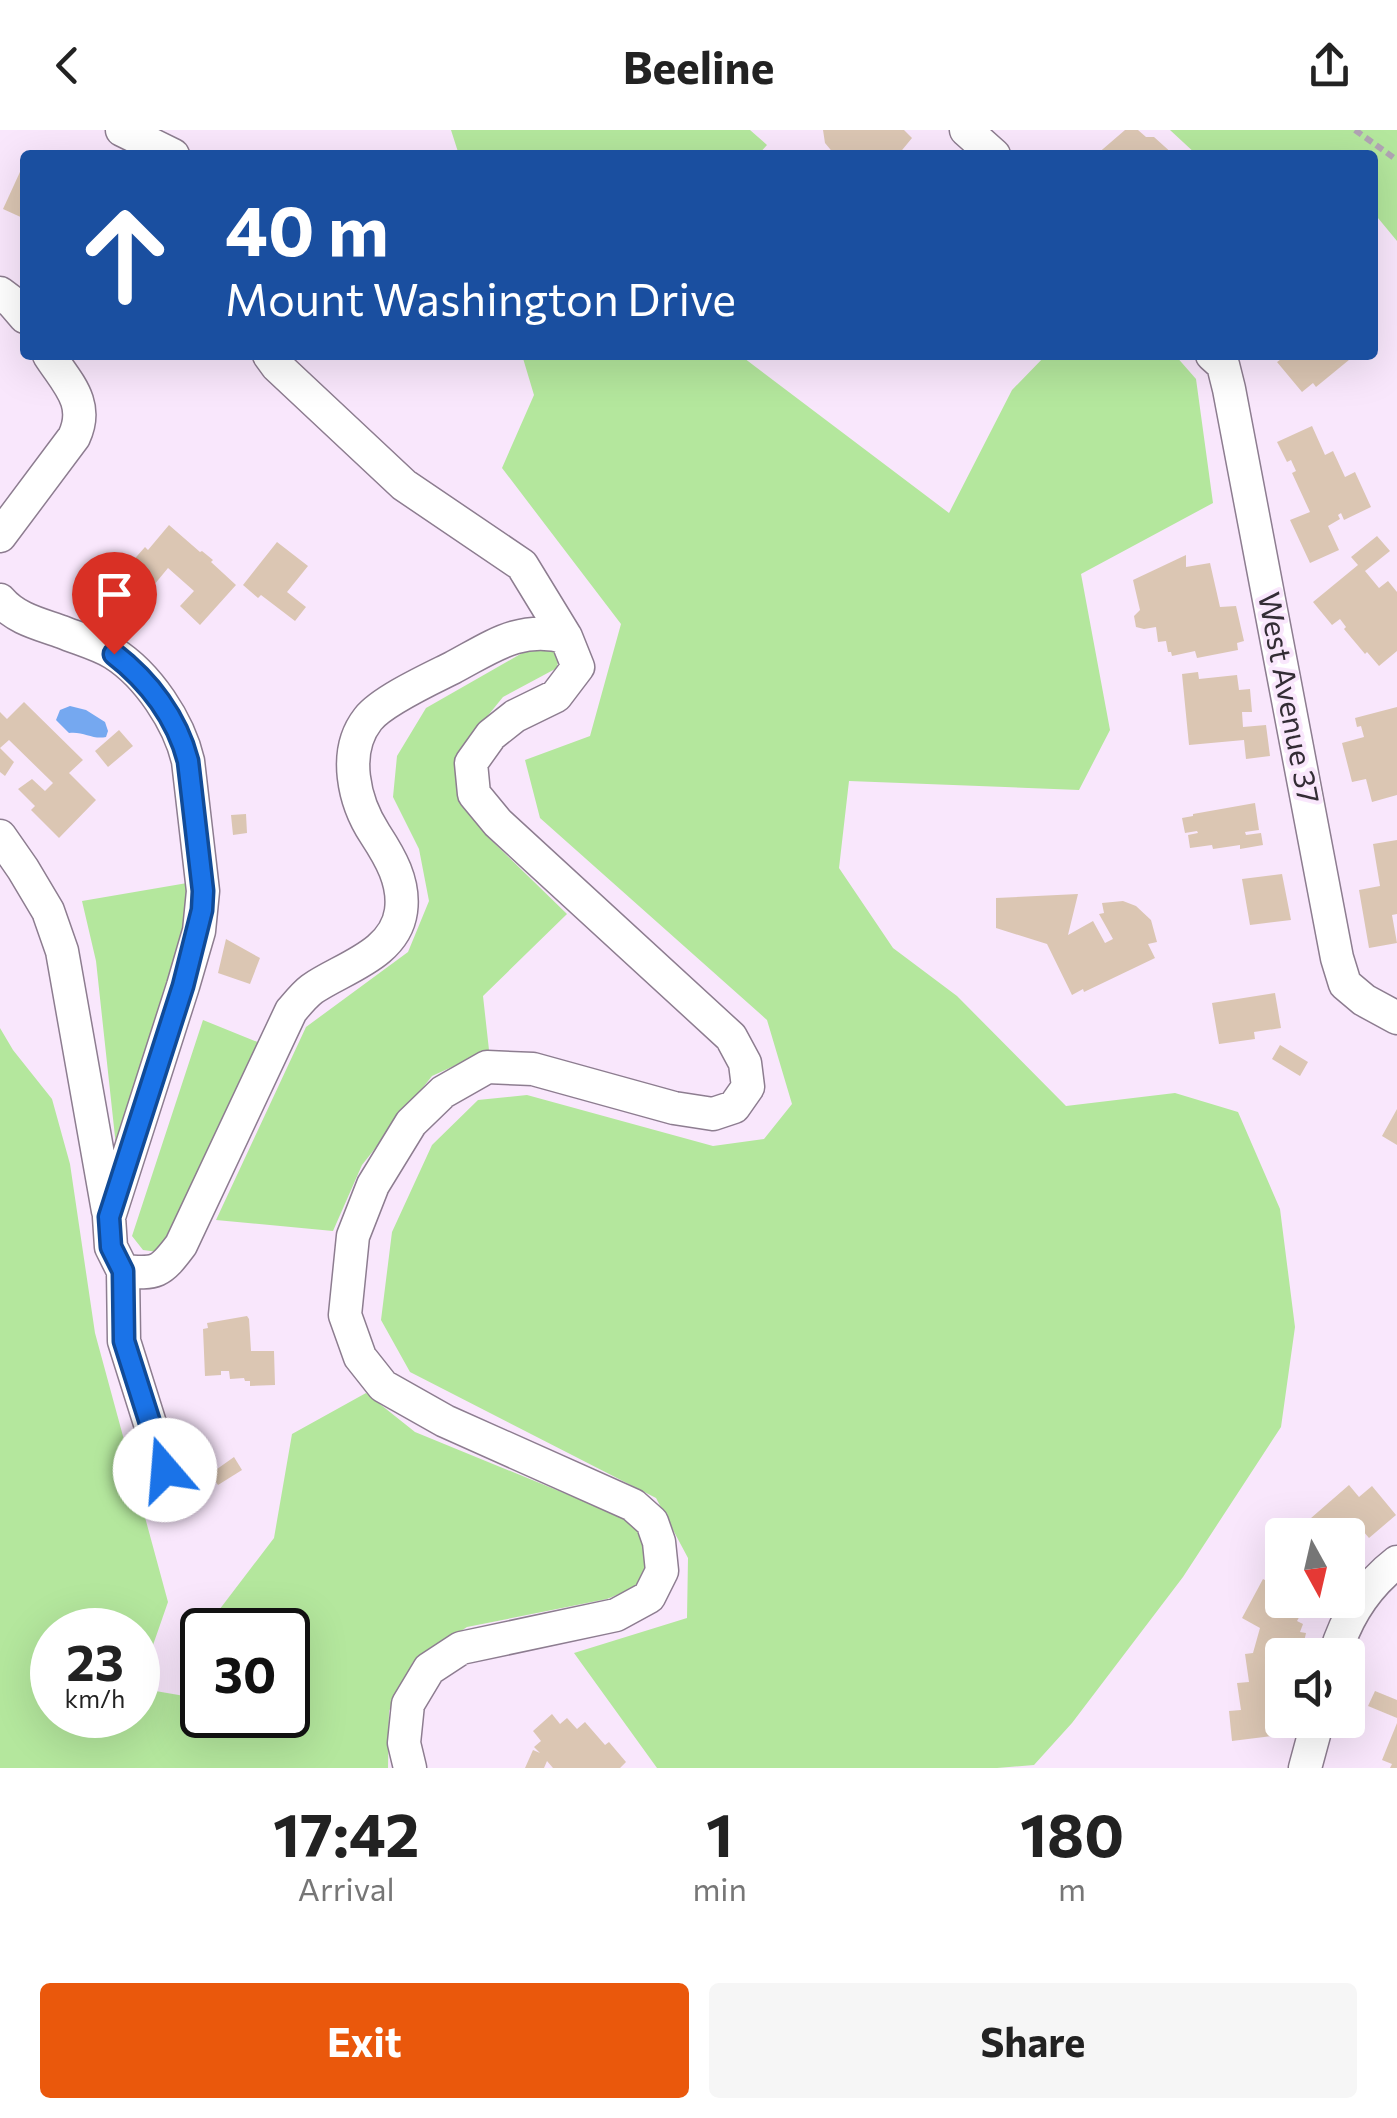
<!DOCTYPE html>
<style>
:root{--surface:#fff;--page:#f6f6f6;--text:#222;--muted:#767676;--accent:#ea580c}
body{margin:0;font-family:Commissioner,sans-serif;background:var(--page);color:var(--text);height:100vh;display:flex;flex-direction:column;font-size:38px;white-space:nowrap}
*{box-sizing:border-box;margin:0}
p{font-size:32px;color:var(--muted)}
.icon{flex:none;width:55px;height:55px;fill:none;stroke:currentColor;stroke-width:2;stroke-linecap:round;stroke-linejoin:round}
.map{position:relative;height:1638px;overflow:hidden}
.details{display:flex;flex-direction:column;background:var(--surface);flex:1}
.details>*{flex:none}
.guide{position:absolute;left:20px;top:20px;width:1358px;height:210px;border-radius:10px;box-shadow:0 10px 40px #0002;background:#1a4fa0;color:#fff;overflow:hidden}
.needle{width:65px;rotate:172deg}
.buttons{position:absolute;left:1265px;top:1388px;display:grid;gap:20px}
.buttons a{display:grid;place-items:center;width:100px;height:100px;border-radius:10px;background:var(--surface);box-shadow:0 10px 40px #0002;font-size:50px}
.speed{position:absolute;left:30px;top:1478px;display:flex;gap:20px;font-size:50px;font-weight:700;text-align:center}
.speed>*{display:grid;place-content:center;width:130px;height:130px;border-radius:50%;background:var(--surface);box-shadow:0 10px 40px #0002;line-height:1}
.speed small{font-size:25px;font-weight:400}
.speed .limit{border:5px solid #111;border-radius:15px;background:#fff;color:#111}
.pin{position:absolute;display:grid;place-items:center;width:85px;height:85px;color:#fff;margin:-102px -42px;border-radius:50% 50% 50% 0;rotate:-45deg;box-shadow:0 0 10px #0007}
.pin .icon{rotate:45deg}
.me{position:absolute;width:110px;margin:-55px;rotate:342deg;stroke-linejoin:round;filter:drop-shadow(0 0 8px #0008)}
.turn{display:flex;align-items:center;gap:35px;height:210px;padding:0 40px;font-size:45px}
.turn .icon{width:130px;height:130px;stroke-width:2.5}
.turn b{display:block;font-size:70px;line-height:85px}
.eta{display:flex;justify-content:space-evenly;align-items:center;height:170px;text-align:center}
.eta b{font-size:60px;font-weight:700;line-height:70px}
.action{display:flex;gap:20px;margin-top:auto;padding:20px 40px}
.action a{flex:1;height:115px;border-radius:10px;background:var(--accent);color:#fff;font-size:40px;font-weight:700;line-height:115px;text-align:center}
.action a+a{background:var(--page);color:var(--text)}
header{display:flex;justify-content:space-between;align-items:center;height:130px;padding:0 40px;background:var(--surface);font-size:45px;font-weight:700}
.map>svg:first-child{display:block}
.green{fill:#b4e79d;fill-rule:evenodd}
.water{fill:#75a8f0}
.building{fill:#dbc6b3}
.lines{fill:none;stroke-linecap:round;stroke-linejoin:round}
.minor-casing{stroke:#8d7d90;stroke-width:35}
.path{stroke:#b1a4b4;stroke-width:6;stroke-dasharray:8 5;stroke-linecap:butt}
.minor{stroke:#fff;stroke-width:32}
.route-casing{stroke:#114b97;stroke-width:25}
.route{stroke:#1a73e8;stroke-width:18}
.labels{text-anchor:middle;stroke-width:8;stroke-linejoin:round;paint-order:stroke}
.street-label{font-size:30px;fill:#332d35;stroke:#f9e7fc}
</style>
<header><svg class="icon" aria-label="back" viewBox="0 0 24 24"><path d="M15 5l-7 7 7 7"/></svg>Beeline<svg class="icon" aria-label="share" viewBox="0 0 24 24"><path d="M12 15V3M7 8l5-5 5 5M5 13v7h14v-7"/></svg></header>
<div class="map">
<svg width="1397" height="1638" viewBox="0 0 1397 1638">
<rect width="100%" height="100%" fill="#f9e7fc"/>
<path class="green" d="M 451,0 L 750,0 L 767,15 L 758,25 L 459,25 Z
M 1170,0 L 1397,0 L 1397,111 L 1373,82 L 1372,25 L 1197,25 Z
M 522,225 L 740,225 L 949,383 L 1012,260 L 1046,225 L 1175,225 L 1196,249 L 1213,373 L 1081,444 L 1110,600 L 1079,660 L 849,651 L 839,738 L 893,818 L 957,866 L 1066,976 L 1175,963 L 1238,982 L 1280,1079 L 1295,1197 L 1281,1297 L 1183,1447 L 1072,1593 L 1034,1635 L 997,1638 L 657,1638 L 574,1523 L 687,1488 L 688,1428 L 656,1368 L 410,1242 L 381,1190 L 392,1102 L 432,1015 L 478,970 L 527,965 L 713,1016 L 764,1009 L 792,974 L 767,890 L 540,688 L 525,630 L 590,606 L 621,494 L 502,338 L 534,265 Z
M 560,519 L 557,538 L 503,567 L 464,615 L 464,672 L 485,704 L 567,784 L 483,866 L 489,920 L 432,946 L 362,1035 L 333,1101 L 216,1090 L 306,897 L 408,822 L 429,771 L 419,719 L 393,667 L 397,626 L 426,578 L 524,522 Z
M 193,752 L 191,789 L 116,1016 L 96,831 L 82,771 Z
M 203,890 L 260,913 L 173,1108 L 158,1122 L 143,1120 L 132,1106 Z
M 0,898 L 13,920 L 52,969 L 70,1034 L 95,1203 L 168,1472 L 138,1558 L 202,1569 L 202,1585 L 288,1585 L 288,1500 L 212,1500 L 213,1488 L 274,1408 L 292,1304 L 366,1263 L 415,1302 L 598,1377 L 636,1395 L 650,1427 L 646,1453 L 607,1469 L 467,1497 L 413,1532 L 389,1581 L 388,1638 L 0,1638 ZM 52,1500 L 138,1500 L 138,1585 L 52,1585 Z"/>
<path class="water" d="M 70,576 L 86,580 L 105,592 L 108,601 L 106,607 C 93,610 83,601 69,603 L 56,590 L 60,580 Z"/>
<path class="building" d="M 823,0 L 904,0 L 912,8 L 898,25 L 835,25 L 825,13 Z
M 1125,0 L 1138,0 L 1146,7 L 1154,7 L 1174,25 L 1096,25 Z
M 25,31 L 25,89 L 3,79 Z
M 1282,225 L 1355,225 L 1316,257 L 1313,253 L 1302,262 L 1277,232 L 1284,227 Z
M 1312,296 L 1325,325 L 1333,321 L 1345,347 L 1355,342 L 1371,377 L 1344,390 L 1341,383 L 1338,385 L 1340,389 L 1328,396 L 1339,420 L 1310,433 L 1290,390 L 1310,382 L 1292,343 L 1296,341 L 1291,330 L 1287,332 L 1277,312 Z
M 169,395 L 200,422 L 202,421 L 213,430 L 211,432 L 236,455 L 200,495 L 180,476 L 194,461 L 168,438 L 154,455 L 130,434 L 145,417 L 148,420 Z
M 1377,406 L 1390,421 L 1365,441 L 1379,458 L 1388,451 L 1397,462 L 1397,521 L 1379,536 L 1367,522 L 1365,524 L 1344,499 L 1346,497 L 1340,489 L 1332,495 L 1313,472 L 1358,435 L 1351,427 Z
M 277,412 L 308,436 L 287,462 L 306,477 L 295,491 L 261,465 L 258,468 L 243,455 Z
M 1186,425 L 1186,437 L 1210,433 L 1220,477 L 1236,476 L 1244,511 L 1237,513 L 1238,520 L 1197,528 L 1195,521 L 1172,526 L 1171,522 L 1168,522 L 1166,511 L 1158,512 L 1156,497 L 1144,499 L 1136,497 L 1134,486 L 1140,480 L 1133,450 Z
M 1198,542 L 1199,549 L 1237,545 L 1239,560 L 1250,559 L 1252,582 L 1242,582 L 1243,597 L 1266,595 L 1270,626 L 1246,629 L 1244,610 L 1189,615 L 1182,544 Z
M 24,572 L 83,630 L 69,643 L 96,670 L 59,708 L 31,680 L 35,676 L 18,659 L 32,649 L 45,661 L 53,653 L 9,610 L 0,618 L 14,632 L 5,646 L 0,642 L 0,582 L 7,589 Z
M 1397,577 L 1397,665 L 1372,672 L 1366,649 L 1352,652 L 1342,613 L 1364,607 L 1361,596 L 1357,597 L 1355,588 Z
M 119,600 L 133,616 L 108,637 L 95,621 Z
M 1255,673 L 1259,700 L 1245,702 L 1246,705 L 1261,703 L 1263,715 L 1240,719 L 1240,715 L 1213,719 L 1212,715 L 1190,718 L 1188,705 L 1198,703 L 1197,701 L 1185,703 L 1182,688 L 1193,686 L 1193,684 Z
M 246,684 L 247,703 L 233,705 L 231,685 Z
M 1397,710 L 1397,784 L 1392,785 L 1397,813 L 1369,818 L 1359,760 L 1380,756 L 1373,714 Z
M 1282,744 L 1291,790 L 1250,795 L 1242,749 Z
M 1078,764 L 1068,805 L 1093,791 L 1105,813 L 1113,809 L 1099,784 L 1104,783 L 1102,773 L 1123,771 L 1136,776 L 1151,790 L 1157,812 L 1148,814 L 1155,828 L 1084,862 L 1083,859 L 1072,865 L 1047,814 L 996,798 L 996,768 Z
M 226,809 L 260,828 L 250,854 L 218,843 Z
M 1275,863 L 1281,898 L 1254,902 L 1255,909 L 1219,914 L 1212,873 Z
M 1280,915 L 1308,932 L 1300,946 L 1272,929 Z
M 1397,979 L 1397,1015 L 1382,1006 Z
M 247,1186 L 249,1189 L 251,1221 L 274,1221 L 275,1255 L 250,1256 L 250,1251 L 245,1251 L 244,1248 L 230,1249 L 229,1241 L 221,1241 L 221,1245 L 205,1246 L 203,1199 L 208,1198 L 207,1193 Z
M 234,1327 L 242,1340 L 218,1355 L 210,1344 Z
M 1349,1355 L 1359,1367 L 1372,1356 L 1396,1385 L 1369,1408 L 1363,1401 L 1348,1414 L 1348,1405 L 1312,1405 L 1303,1395 Z
M 1263,1449 L 1282,1459 L 1282,1470 L 1302,1470 L 1307,1473 L 1297,1491 L 1303,1494 L 1300,1502 L 1306,1503 L 1301,1525 L 1282,1525 L 1282,1578 L 1276,1578 L 1280,1605 L 1232,1611 L 1229,1581 L 1241,1580 L 1237,1553 L 1249,1552 L 1245,1524 L 1253,1523 L 1260,1498 L 1242,1488 Z
M 1375,1561 L 1397,1570 L 1397,1588 L 1368,1576 Z
M 552,1584 L 560,1594 L 567,1588 L 577,1599 L 585,1592 L 605,1615 L 609,1612 L 626,1632 L 620,1638 L 553,1638 L 547,1631 L 544,1638 L 525,1638 L 533,1620 L 540,1623 L 534,1617 L 541,1611 L 533,1601 Z
M 1397,1593 L 1397,1638 L 1390,1638 L 1392,1634 L 1382,1630 Z"/>
<g class="lines">
<g class="minor-casing">
<path id="minor" d="M 122,0 L 173,25
M 966,0 L 994,25
M 0,163 L 12,172 L 25,187
M 269,225 L 277,236 L 404,355 L 522,435 L 566,507
M 1212,225 L 1223,235 L 1229,259 L 1337,828 L 1345,854 L 1364,870 L 1397,888
M 0,406 L 74,307 C 90,273 67,253 49,225
M 0,470 C 16,489 40,494 62,502 C 79,509 98,514 113,523 C 148,545 179,592 188,631 L 203,761 L 199,801 L 183,856 L 109,1087 L 111,1117 L 123,1141 C 157,1144 160,1143 181,1115 L 291,881 C 297,874 304,865 312,859 C 342,838 395,825 401,781 C 405,752 390,727 375,704 C 354,672 342,622 368,589 C 382,571 430,549 452,538 C 492,517 519,495 566,507 L 578,537 L 556,566 L 515,586 L 491,605 L 471,633 L 474,664 L 498,693 L 731,907 L 745,933 L 748,957 L 734,977 L 713,984 L 674,978 L 533,939 L 487,937 L 443,962 L 411,993 L 373,1055 L 353,1106 L 345,1185 L 360,1227 L 383,1256 L 445,1291 L 633,1375 L 652,1392 L 659,1412 L 662,1441 L 649,1467 L 616,1485 L 461,1518 L 429,1539 L 408,1574 L 404,1613 L 410,1638
M 0,706 L 23,739 L 48,781 L 62,821 L 108,1081
M 123,1141 L 124,1211 L 175,1373
M 1335,1525 C 1346,1487 1366,1456 1397,1432
M 1305,1638 L 1318,1590"/>
</g>
<path class="path" d="M 1355,0 L 1397,30"/>
<use href="#minor" class="minor"/>
</g>
<g class="lines">
<g class="route-casing">
<path id="route" d="M 114,524 C 149,551 177,588 188,631 L 203,761 L 202,780 L 183,856 L 109,1087 L 111,1117 L 123,1141 L 124,1211 L 165,1340"/>
</g>
<use href="#route" class="route"/>
</g>
<g class="labels">
<g class="street-label">
<text transform="translate(1288 568) rotate(79)" y="10">West Avenue 37</text>
</g>
</g>
</svg>
<div class="buttons">
<a><svg class="needle" viewBox="-14 -14 28 28"><path d="M0-13l5 13h-10z" fill="#e53935"/><path d="M0 13l5-13h-10z" fill="#767676"/></svg></a>
<a><svg class="icon" aria-label="sound" viewBox="0 0 24 24"><path d="M4 9h4l5-4v14l-5-4H4zM17 9q2 3 0 6"/></svg></a>
</div>
<div class="speed"><div>23<small>km/h</small></div><div class="limit">30</div></div>
<div class="pin" style="left:114px;top:524px;background:#d93025"><svg class="icon" aria-label="arrive" viewBox="0 0 24 24"><path d="M6 21V4h12l-3 4 3 4H6"/></svg></div>
<svg class="me" style="left:165px;top:1340px" viewBox="-20 -20 40 40"><circle r="19" fill="#fff"/><path d="M0-13L10 11 0 6-10 11z" fill="#1a73e8"/></svg>
<div class="guide">
<div class="turn"><svg class="icon" aria-label="ahead" viewBox="0 0 24 24"><path d="M12 20V5M6 11l6-6 6 6"/></svg><div><b>40 m</b>Mount Washington Drive</div></div>
</div>
</div>
<section class="details">
<div class="eta">
<div><b>17:42</b><p>Arrival</p></div>
<div><b>1</b><p>min</p></div>
<div><b>180</b><p>m</p></div>
</div>
<div class="action"><a>Exit</a><a>Share</a></div>
</section>
